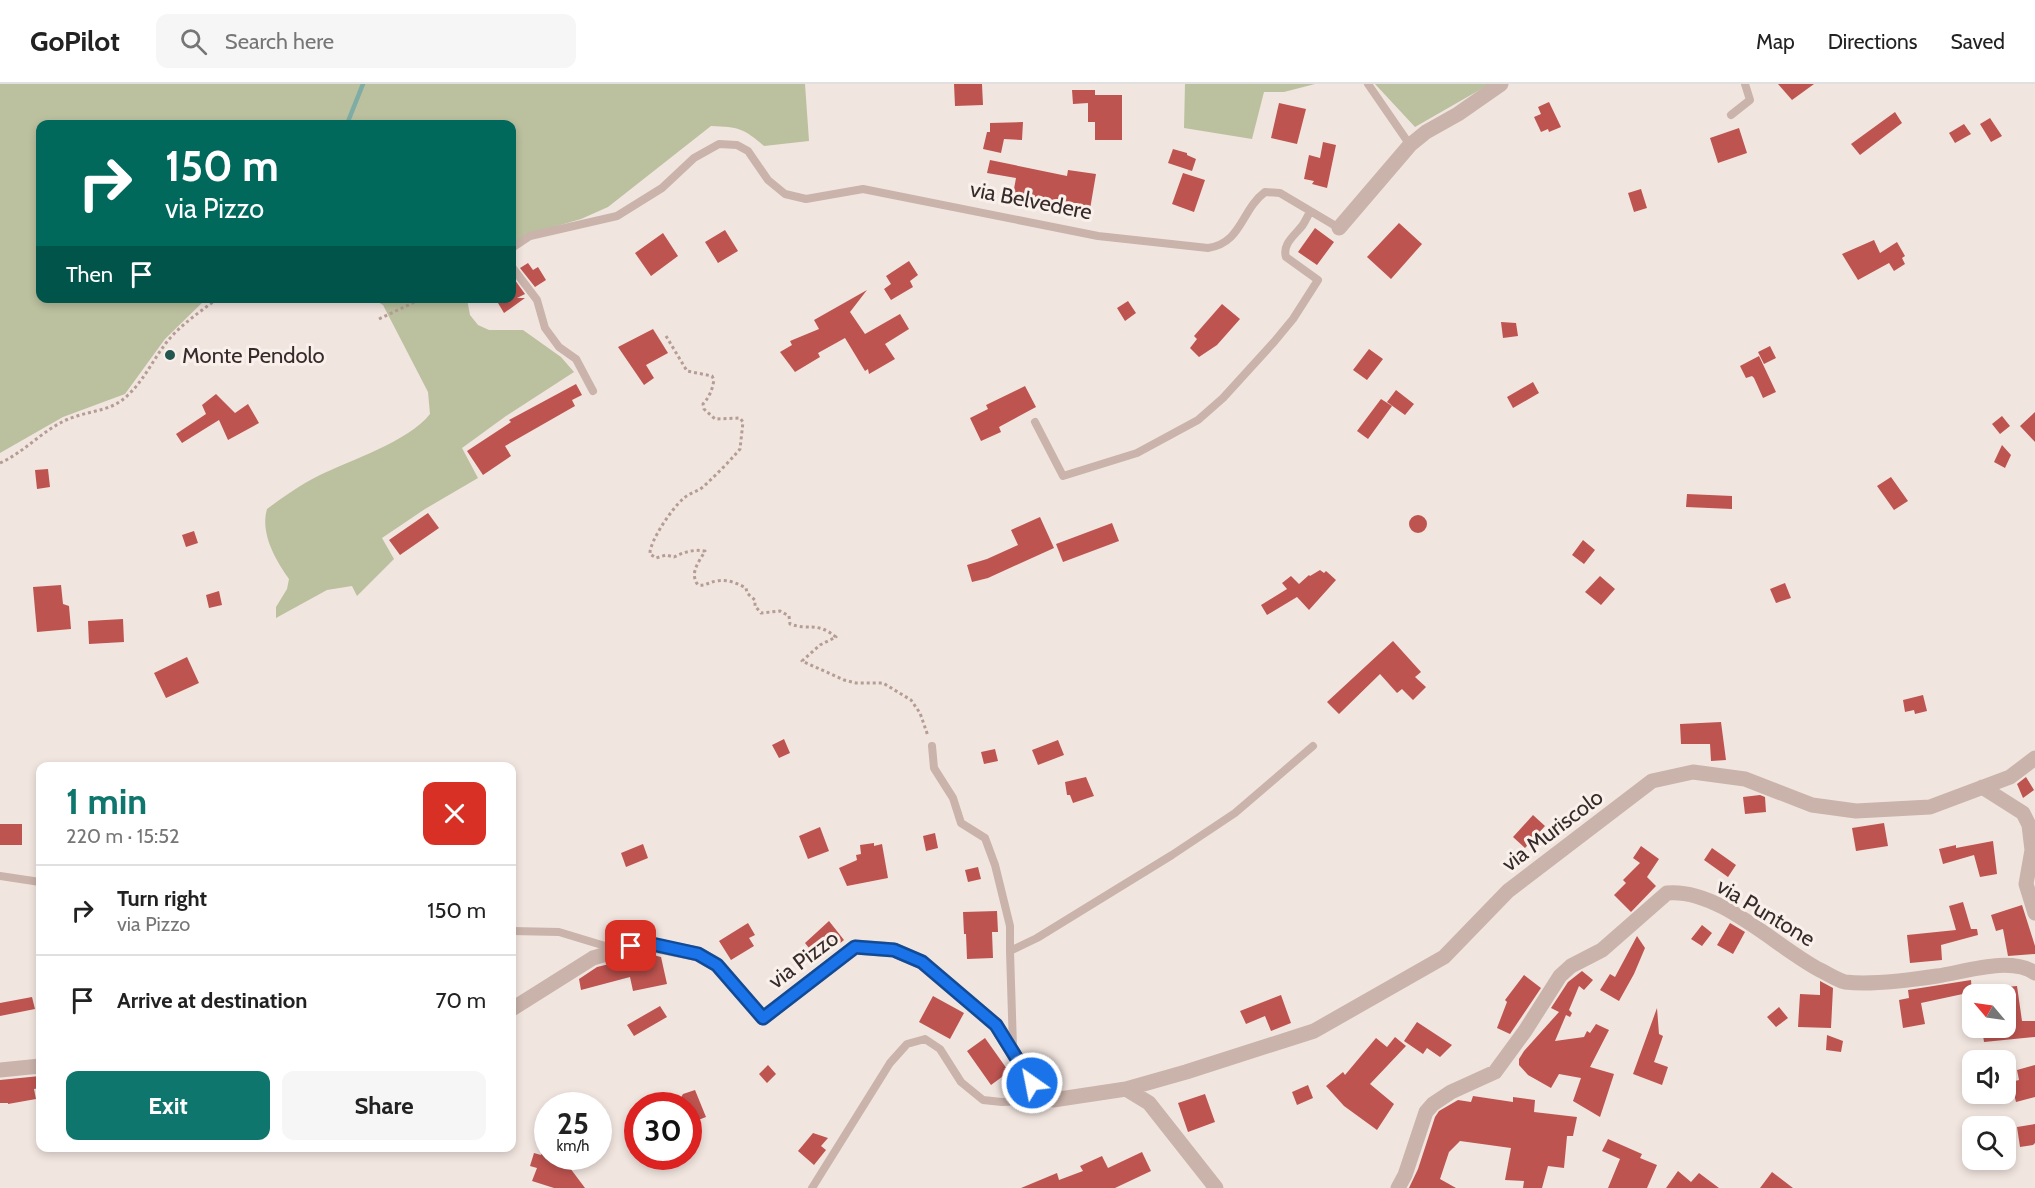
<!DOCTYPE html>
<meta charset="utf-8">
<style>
:root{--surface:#fff;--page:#f6f6f6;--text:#222;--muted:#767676;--line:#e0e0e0;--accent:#0f766e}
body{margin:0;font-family:Cabin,sans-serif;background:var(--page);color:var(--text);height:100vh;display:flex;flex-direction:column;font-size:22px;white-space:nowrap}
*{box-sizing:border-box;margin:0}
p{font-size:20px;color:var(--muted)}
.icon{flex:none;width:33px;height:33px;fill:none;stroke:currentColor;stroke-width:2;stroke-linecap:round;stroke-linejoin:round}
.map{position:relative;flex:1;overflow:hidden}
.panel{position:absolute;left:36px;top:678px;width:480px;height:390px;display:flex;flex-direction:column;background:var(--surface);border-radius:12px;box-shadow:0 3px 9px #0003}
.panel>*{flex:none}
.top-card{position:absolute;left:36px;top:36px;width:480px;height:183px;border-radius:12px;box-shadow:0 3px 9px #0003;background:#00695c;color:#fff;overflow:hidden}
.needle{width:39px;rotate:299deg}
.buttons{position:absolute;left:1962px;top:900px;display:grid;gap:12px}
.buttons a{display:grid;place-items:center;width:54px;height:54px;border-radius:12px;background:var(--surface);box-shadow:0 3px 9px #0003;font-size:30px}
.speed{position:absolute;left:534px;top:1008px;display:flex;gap:12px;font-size:30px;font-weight:700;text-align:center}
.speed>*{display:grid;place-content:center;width:78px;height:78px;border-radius:50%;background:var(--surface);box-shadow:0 3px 9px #0003;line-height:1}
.speed small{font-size:15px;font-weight:400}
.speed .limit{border:9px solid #d22;background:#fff;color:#111}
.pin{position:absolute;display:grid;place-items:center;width:51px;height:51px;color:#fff;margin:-26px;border-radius:12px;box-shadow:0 3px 9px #0006}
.me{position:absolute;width:66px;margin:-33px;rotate:327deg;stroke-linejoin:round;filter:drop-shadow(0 0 4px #0008)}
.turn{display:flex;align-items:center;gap:21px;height:126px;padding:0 30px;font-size:27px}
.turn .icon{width:78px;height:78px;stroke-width:2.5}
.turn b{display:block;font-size:42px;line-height:51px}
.then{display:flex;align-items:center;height:57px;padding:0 30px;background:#0003;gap:12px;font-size:22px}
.round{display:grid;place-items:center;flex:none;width:63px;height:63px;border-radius:12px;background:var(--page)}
.overview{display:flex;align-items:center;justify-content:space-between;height:102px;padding:0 30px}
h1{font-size:36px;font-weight:700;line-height:45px;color:var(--accent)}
.button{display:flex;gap:12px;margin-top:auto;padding:12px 30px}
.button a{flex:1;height:69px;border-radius:12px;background:var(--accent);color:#fff;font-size:24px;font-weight:700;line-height:69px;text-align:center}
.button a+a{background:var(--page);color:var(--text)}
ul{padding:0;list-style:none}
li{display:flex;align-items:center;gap:18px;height:90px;padding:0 30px;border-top:2px solid var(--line)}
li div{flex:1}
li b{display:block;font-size:22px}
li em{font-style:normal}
header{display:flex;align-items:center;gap:36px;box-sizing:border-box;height:84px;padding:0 30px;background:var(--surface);border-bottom:2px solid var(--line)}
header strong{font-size:28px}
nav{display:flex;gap:33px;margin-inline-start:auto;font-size:21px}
.search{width:420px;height:54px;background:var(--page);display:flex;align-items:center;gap:15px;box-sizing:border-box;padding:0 21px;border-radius:12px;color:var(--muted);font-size:22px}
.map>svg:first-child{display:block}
.green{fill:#bbc09f}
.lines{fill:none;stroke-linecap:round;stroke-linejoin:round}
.stream{stroke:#7fada5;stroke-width:4.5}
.building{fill:#be5450}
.path{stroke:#b59d95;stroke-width:3;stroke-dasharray:3 3;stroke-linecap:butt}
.lane{stroke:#c9b3ab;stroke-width:8}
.street{stroke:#c9b3ab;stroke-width:15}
.route-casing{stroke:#114b97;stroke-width:15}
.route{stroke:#1a73e8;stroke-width:10}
.poi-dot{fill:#22564f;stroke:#f9f0eb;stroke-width:2}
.labels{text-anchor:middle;stroke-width:6;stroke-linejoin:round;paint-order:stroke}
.street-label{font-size:22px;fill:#372b2a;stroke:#f9f0eb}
.poi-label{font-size:22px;fill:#372b2a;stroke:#f9f0eb;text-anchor:start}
</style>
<header>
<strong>GoPilot</strong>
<div class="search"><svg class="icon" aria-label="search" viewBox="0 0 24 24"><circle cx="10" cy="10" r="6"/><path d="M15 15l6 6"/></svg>Search here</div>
<nav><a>Map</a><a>Directions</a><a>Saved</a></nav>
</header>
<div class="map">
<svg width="2035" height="1104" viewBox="0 0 2035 1104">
<rect width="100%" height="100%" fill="#f1e5df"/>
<path class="green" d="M 0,0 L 805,0 L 809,57 L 764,62 C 743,44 739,43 711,42 L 608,123 L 581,135 L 540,147 L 512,162 L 512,40 L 40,40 L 40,214 L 206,215 L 165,255 L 125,310 L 63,333 L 0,369 Z
M 1185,0 L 1315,0 L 1284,8 L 1264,8 L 1252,55 L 1184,44 Z
M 1375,0 L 1490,0 L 1415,43 Z
M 373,215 L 467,215 L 470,231 L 478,241 L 489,246 L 523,246 L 561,273 L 574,288 L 506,332 L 462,364 L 478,394 L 425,425 L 382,454 L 394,475 L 357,512 L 352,502 L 327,506 L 276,534 L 276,523 L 287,505 L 289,495 C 275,475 260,449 267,425 C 283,413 300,401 318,392 C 350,376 408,358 430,330 L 428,308 L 383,221 Z"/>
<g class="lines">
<path class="stream" d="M 347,40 L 363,0"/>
</g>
<path class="building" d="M 954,0 L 982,0 L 983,21 L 955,22 Z
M 1778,0 L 1814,0 L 1792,16 Z
M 1072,6 L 1095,6 L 1095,11 L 1122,11 L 1122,56 L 1095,56 L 1095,38 L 1088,38 L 1088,19 L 1073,20 Z
M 1549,18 L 1561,43 L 1549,48 L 1548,45 L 1541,48 L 1534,33 L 1541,30 L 1538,23 Z
M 1279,19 L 1306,25 L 1297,60 L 1271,54 Z
M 1895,28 L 1902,39 L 1860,71 L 1851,60 Z
M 1990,34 L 2002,52 L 1991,58 L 1980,40 Z
M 1023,38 L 1022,56 L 1004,55 L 1001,69 L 983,65 L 987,48 L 990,48 L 990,39 Z
M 1964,40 L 1971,50 L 1955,59 L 1949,49 Z
M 1739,44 L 1747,69 L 1718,79 L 1710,54 Z
M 1323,58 L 1336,61 L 1327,104 L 1312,100 L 1314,97 L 1304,95 L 1309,71 L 1320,74 Z
M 1173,65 L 1187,69 L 1187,71 L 1196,75 L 1192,87 L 1168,79 Z
M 990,76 L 1067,92 L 1068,86 L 1096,90 L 1089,131 L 1074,129 L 1075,119 L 1046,115 L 1045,123 L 1012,116 L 1016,94 L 987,89 Z
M 1183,89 L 1205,96 L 1194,128 L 1172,120 Z
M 1641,105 L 1647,124 L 1634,128 L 1628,109 Z
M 1399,139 L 1422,160 L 1391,195 L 1367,173 Z
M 1315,144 L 1334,158 L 1317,181 L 1298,168 Z
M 725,146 L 738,167 L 718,179 L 705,158 Z
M 663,149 L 678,172 L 651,192 L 635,169 Z
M 1874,156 L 1880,169 L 1897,158 L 1905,172 L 1902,174 L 1905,180 L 1894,187 L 1889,179 L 1858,196 L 1842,170 Z
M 909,177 L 918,191 L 910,197 L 913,203 L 891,216 L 884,205 L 891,200 L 886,192 Z
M 528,179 L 533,186 L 538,183 L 546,196 L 535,203 L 520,184 Z
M 512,192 L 525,210 L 517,214 L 525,214 L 504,229 L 495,214 L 512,214 Z
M 867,206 L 850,228 L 865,250 L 900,230 L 909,245 L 885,260 L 895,275 L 869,290 L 868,285 L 865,287 L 845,254 L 818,269 L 820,273 L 795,288 L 780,268 L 792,261 L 790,257 L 819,245 L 814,236 Z
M 1128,217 L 1136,229 L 1125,237 L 1117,224 Z
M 1222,220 L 1240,235 L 1217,261 L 1199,273 L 1190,264 L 1197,255 L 1194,252 Z
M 1501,238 L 1516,239 L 1518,252 L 1503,254 Z
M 653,245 L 668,269 L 646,281 L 654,294 L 644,301 L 618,263 Z
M 1770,262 L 1776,274 L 1764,280 L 1758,268 Z
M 1369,265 L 1383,275 L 1367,296 L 1353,286 Z
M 1759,272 L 1776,308 L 1763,314 L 1754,294 L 1752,292 L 1746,294 L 1740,282 Z
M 1533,298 L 1539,309 L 1513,324 L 1507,313 Z
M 576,300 L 582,311 L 572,316 L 575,322 L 505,362 L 511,372 L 483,391 L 467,367 L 511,338 L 509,336 Z
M 1025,302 L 1036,323 L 999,343 L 1001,348 L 981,357 L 970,334 L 988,325 L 986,321 Z
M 1396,306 L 1414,320 L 1405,331 L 1387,318 Z
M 216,310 L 235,329 L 248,320 L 259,339 L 228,356 L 219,336 L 182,359 L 176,350 L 206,330 L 202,321 Z
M 1381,315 L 1392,322 L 1368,355 L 1357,347 Z
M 2035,328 L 2035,358 L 2020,342 Z
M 2002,332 L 2010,342 L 2000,350 L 1992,340 Z
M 2002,361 L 2011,371 L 2005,384 L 1994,378 Z
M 48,385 L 50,403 L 37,405 L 35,386 Z
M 1891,393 L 1908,417 L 1894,426 L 1877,402 Z
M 1687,410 L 1732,412 L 1732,425 L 1686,423 Z
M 428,429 L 439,444 L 400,471 L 389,456 Z
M1409 440a9 9 0 1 1 18 0a9 9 0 1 1-18 0Z
M 1040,433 L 1054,464 L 988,494 L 972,498 L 967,481 L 987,475 L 1018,461 L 1011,446 Z
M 1112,439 L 1119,457 L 1063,478 L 1056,460 Z
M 194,447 L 198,459 L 186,463 L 182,451 Z
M 1583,456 L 1595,466 L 1584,480 L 1572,471 Z
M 1320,486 L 1324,489 L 1326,487 L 1336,496 L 1309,526 L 1297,513 L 1267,531 L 1261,521 L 1287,505 L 1282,499 L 1291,492 L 1299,500 L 1309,491 L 1310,492 Z
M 1600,492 L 1615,505 L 1601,521 L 1585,508 Z
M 1785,499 L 1791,514 L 1776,519 L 1770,505 Z
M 61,501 L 63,520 L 69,522 L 71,545 L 37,548 L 33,503 Z
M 219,507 L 222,521 L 209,524 L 206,511 Z
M 123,535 L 124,558 L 89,560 L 88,537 Z
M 1393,557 L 1421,588 L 1415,593 L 1426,603 L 1413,616 L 1402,605 L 1397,609 L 1380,590 L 1339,630 L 1327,618 Z
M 187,573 L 199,599 L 166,614 L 154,589 Z
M 1923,611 L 1927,627 L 1915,630 L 1914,626 L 1905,628 L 1903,616 Z
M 1721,638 L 1726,676 L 1711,677 L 1710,660 L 1681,660 L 1680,640 Z
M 784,655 L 790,669 L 779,674 L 772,661 Z
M 1058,656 L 1064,671 L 1038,681 L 1032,666 Z
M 995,665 L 998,677 L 984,680 L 981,668 Z
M 1086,693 L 1094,712 L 1073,719 L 1070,711 L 1067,711 L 1065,698 Z
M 2026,693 L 2034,706 L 2023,714 L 2017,700 Z
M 1760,711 L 1765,713 L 1766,728 L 1745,730 L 1743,713 Z
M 1533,731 L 1545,742 L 1525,764 L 1513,753 Z
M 1884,739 L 1888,762 L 1856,767 L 1852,744 Z
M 0,740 L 22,740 L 22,761 L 0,761 Z
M 820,743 L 829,767 L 808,775 L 799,752 Z
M 935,749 L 938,764 L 926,767 L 923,752 Z
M 1993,757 L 1997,790 L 1980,793 L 1974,771 L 1943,780 L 1939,765 L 1956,761 L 1956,764 Z
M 874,759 L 874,762 L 882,760 L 888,794 L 847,802 L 839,784 L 857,776 L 856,771 L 861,770 L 860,761 Z
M 643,760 L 648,774 L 626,783 L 621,769 Z
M 1641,762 L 1659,775 L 1647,793 L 1656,802 L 1631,828 L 1614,811 L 1626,799 L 1623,796 L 1640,779 L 1633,774 Z
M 1712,764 L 1736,781 L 1728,793 L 1704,776 Z
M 978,783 L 981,795 L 968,798 L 965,786 Z
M 1963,818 L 1971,845 L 1977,845 L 1978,851 L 1941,861 L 1942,876 L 1910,879 L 1907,851 L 1956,846 L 1949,822 Z
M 2022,821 L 2035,862 L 2035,870 L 2008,872 L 2003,845 L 1996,847 L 1991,831 Z
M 997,827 L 998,848 L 992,848 L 993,874 L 967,875 L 966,850 L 964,850 L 963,828 Z
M 829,837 L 844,856 L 833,865 L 827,858 L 813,869 L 805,859 Z
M 748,839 L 755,851 L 749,854 L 754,862 L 731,876 L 719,857 Z
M 1730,839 L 1745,848 L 1733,870 L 1717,861 Z
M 1702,841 L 1712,849 L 1702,862 L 1691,855 Z
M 1637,852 L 1645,864 L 1634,890 L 1619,917 L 1600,906 L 1610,890 L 1615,893 Z
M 645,869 L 661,873 L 667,900 L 633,907 L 630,893 L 581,906 L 579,895 L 597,883 L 642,872 L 642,870 Z
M 1582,887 L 1593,896 L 1584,906 L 1579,902 L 1569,926 L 1572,929 L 1570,933 L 1566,931 L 1555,957 L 1584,953 L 1587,947 L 1590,949 L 1596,940 L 1609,946 L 1590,983 L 1614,990 L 1600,1033 L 1573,1017 L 1581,994 L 1559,990 L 1551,1004 L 1528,991 L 1519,981 L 1519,975 L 1524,967 L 1559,928 L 1551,924 L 1568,898 Z
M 1524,891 L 1541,904 L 1510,950 L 1497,944 L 1507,918 L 1505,916 Z
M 1971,896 L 1972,908 L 1921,919 L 1925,940 L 1903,944 L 1899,916 L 1909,914 L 1908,906 Z
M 1820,897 L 1833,904 L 1831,944 L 1798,943 L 1800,910 L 1820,911 Z
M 2017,902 L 2022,937 L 2035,937 L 2035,953 L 1984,958 L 1982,944 L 2006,944 L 2006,903 Z
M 1281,911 L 1291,939 L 1271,947 L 1265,932 L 1246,940 L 1240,927 Z
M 933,912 L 964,929 L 950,955 L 919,938 Z
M 32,913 L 35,925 L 0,932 L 0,919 Z
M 660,922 L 667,933 L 634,952 L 627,941 Z
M 1779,923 L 1788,934 L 1776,943 L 1767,933 Z
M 1657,924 L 1659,950 L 1663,952 L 1654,978 L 1668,983 L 1662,1001 L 1633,990 Z
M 1417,938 L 1452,961 L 1440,973 L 1427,964 L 1423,970 L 1404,957 Z
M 1827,951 L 1843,957 L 1841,968 L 1826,966 Z
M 1395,953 L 1406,962 L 1370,1000 L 1394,1020 L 1377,1046 L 1344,1022 L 1326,1002 L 1343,988 L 1345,991 L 1376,954 L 1387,963 Z
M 985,954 L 1007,985 L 1004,988 L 1006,990 L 991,1001 L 967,967 Z
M 768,981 L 776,990 L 767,999 L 759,990 Z
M 2035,981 L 2035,1013 L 2016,1018 L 2011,998 L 2019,996 L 2017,986 Z
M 40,992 L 40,1004 L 34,1005 L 36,1015 L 8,1020 L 8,1019 L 0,1019 L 0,996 Z
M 1308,1001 L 1313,1014 L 1297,1021 L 1292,1008 Z
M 695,1006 L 706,1033 L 693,1038 L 688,1028 L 688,1022 L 676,1022 L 683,1010 Z
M 1205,1010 L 1215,1038 L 1188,1048 L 1178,1019 Z
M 1473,1012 L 1513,1018 L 1513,1013 L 1535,1016 L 1534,1028 L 1577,1033 L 1573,1052 L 1567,1052 L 1564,1084 L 1548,1082 L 1542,1104 L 1523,1104 L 1524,1097 L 1505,1096 L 1511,1064 L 1460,1057 L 1449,1068 L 1440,1095 L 1456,1104 L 1409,1104 L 1418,1085 L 1435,1033 L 1439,1027 L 1458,1016 L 1471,1018 Z
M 2035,1040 L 2035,1059 L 2033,1061 L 2020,1063 L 2017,1043 Z
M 813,1049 L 828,1054 L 821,1062 L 826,1066 L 814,1081 L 798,1067 Z
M 1608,1055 L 1642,1070 L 1640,1074 L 1657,1081 L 1647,1104 L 1608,1104 L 1620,1075 L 1602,1067 Z
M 542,1068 L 548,1070 L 548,1072 L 554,1072 L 567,1077 L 567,1080 L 585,1104 L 554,1104 L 532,1097 L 537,1084 L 530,1082 L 534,1069 L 541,1071 Z
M 1142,1068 L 1151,1087 L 1115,1104 L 1021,1104 L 1057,1089 L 1059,1096 L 1083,1087 L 1080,1082 L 1102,1072 L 1108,1084 Z
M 1678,1087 L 1691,1098 L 1699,1089 L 1719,1104 L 1666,1104 Z
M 1772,1088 L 1793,1104 L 1760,1104 Z"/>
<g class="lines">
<path class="path" d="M 379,235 L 423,214
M 666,252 L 687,287 L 712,292 L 714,296 C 712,306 710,312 703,320 L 704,325 L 715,335 L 740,334 L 743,338 L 740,365 C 729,378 716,391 703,403 C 697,408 689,409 683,415 C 673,423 649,458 650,470 L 656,474 L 666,471 L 674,473 C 684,468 694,465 705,467 C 699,478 689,489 698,501 C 706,502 709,498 717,497 C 727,495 737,499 746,504 L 747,509 L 755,516 L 755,522 L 761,529 L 780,527 L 789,532 L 790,540 C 810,547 816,537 836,553 L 820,561 L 802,577 L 844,596 L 856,599 L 883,599 L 911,616 L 920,629 L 928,652
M 0,379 C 27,367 46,342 74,333 C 93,326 112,327 128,311 C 144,296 153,276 166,259 C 180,241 200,228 218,214"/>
<path class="lane" d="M 1368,0 L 1410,61
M 1731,31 L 1750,16 L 1745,0
M 512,164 L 530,152 L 617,132 L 662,104 L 694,74 L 719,60 L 737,61 L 748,67 L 768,96 L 785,110 L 806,115 L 863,105 L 1098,152 L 1208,164 C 1242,159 1241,126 1265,108 L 1280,109 L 1339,144
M 512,183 L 537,216 L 545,244 L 559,263 L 576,275 L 593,307
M 1035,338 L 1063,392 L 1137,369 L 1198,336 L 1223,314 L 1274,258 L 1293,235 L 1318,196 L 1286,173 C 1282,160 1295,151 1302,142 C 1305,138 1307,133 1310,128
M 932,662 L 934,684 L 953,714 L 961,739 L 985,754 L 995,781 L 1010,842 L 1010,867
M 0,792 L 40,798
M 512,847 L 559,848 L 615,865
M 1013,963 L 1010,867 L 1037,854 L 1172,771 L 1235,729 L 1313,662
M 812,1104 L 890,979 L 907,960 L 925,955 L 940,965 L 961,998 L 983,1016 L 1002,1018 L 1052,1016"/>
<path class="street" d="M 1339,144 L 1410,61 L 1426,48 L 1458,30 L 1501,0
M 1982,703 L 2023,729 L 2029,741 L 2032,766 L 2026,800 L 2035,829
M 512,925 L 593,874 L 643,859 L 698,870 L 717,881 L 763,934 L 855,863 L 894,866 L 922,878 L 996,941 L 1032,999 L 1053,1016 L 1126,1005 L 1149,1019 L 1216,1104
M 0,986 L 40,982
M 1126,1005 L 1186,988 L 1314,947 L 1444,873 L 1508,807 L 1652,697 L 1693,688 L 1745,695 L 1812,721 L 1856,727 L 1930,723 L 2010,693 L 2035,674
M 1398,1104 L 1405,1091 L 1426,1028 L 1433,1020 L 1451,1008 L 1495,988 L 1525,947 L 1560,892 L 1571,882 L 1602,866 L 1667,809 C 1719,804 1776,863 1820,886 C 1828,890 1837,896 1845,898 C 1870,901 1911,896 1937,892 C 1965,888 2010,872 2035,889"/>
</g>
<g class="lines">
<g class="route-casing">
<path id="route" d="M 631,862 L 643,858 L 698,870 L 717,881 L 763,934 L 855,863 L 894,866 L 922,878 L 996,941 L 1032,999"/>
</g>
<use href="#route" class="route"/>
</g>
<circle class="poi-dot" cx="170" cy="271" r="6"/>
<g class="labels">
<g class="street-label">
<text transform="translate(1031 116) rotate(11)" y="8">via Belvedere</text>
<text transform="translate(1552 746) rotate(-37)" y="8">via Muriscolo</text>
<text transform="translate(1766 828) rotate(31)" y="8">via Puntone</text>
<text transform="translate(803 875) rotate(-37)" y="8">via Pizzo</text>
</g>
<g class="poi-label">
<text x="182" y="279">Monte Pendolo</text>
</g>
</g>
</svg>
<div class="buttons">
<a><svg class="needle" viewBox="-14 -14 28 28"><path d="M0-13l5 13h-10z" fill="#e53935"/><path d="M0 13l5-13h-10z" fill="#767676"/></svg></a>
<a><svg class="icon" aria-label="sound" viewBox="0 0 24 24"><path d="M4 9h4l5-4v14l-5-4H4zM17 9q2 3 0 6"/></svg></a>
<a><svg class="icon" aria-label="search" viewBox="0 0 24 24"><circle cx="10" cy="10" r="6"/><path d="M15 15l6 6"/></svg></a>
</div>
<div class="speed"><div>25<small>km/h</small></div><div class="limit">30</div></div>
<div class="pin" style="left:631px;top:862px;background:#d93025"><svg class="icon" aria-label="arrive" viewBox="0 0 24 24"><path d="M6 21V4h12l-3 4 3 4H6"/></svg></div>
<svg class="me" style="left:1032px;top:999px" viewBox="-20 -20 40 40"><circle r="17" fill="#1a73e8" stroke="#fff" stroke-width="3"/><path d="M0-11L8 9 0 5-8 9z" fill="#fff"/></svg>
<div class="top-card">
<div class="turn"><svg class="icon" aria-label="right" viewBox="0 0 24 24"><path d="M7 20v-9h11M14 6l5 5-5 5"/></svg><div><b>150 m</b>via Pizzo</div></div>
<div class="then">Then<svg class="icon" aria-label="arrive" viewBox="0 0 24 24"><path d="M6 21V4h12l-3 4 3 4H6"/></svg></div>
</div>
<section class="panel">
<div class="overview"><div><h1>1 min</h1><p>220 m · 15:52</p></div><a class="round" style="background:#d93025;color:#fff"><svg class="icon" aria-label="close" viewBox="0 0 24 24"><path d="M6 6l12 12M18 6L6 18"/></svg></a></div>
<ul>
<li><svg class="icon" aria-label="right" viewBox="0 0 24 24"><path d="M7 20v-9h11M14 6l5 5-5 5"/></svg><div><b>Turn right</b><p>via Pizzo</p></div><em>150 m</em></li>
<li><svg class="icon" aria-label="arrive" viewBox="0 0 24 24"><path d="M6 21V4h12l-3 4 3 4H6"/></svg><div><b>Arrive at destination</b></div><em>70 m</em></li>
</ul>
<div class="button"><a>Exit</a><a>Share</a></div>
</section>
</div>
